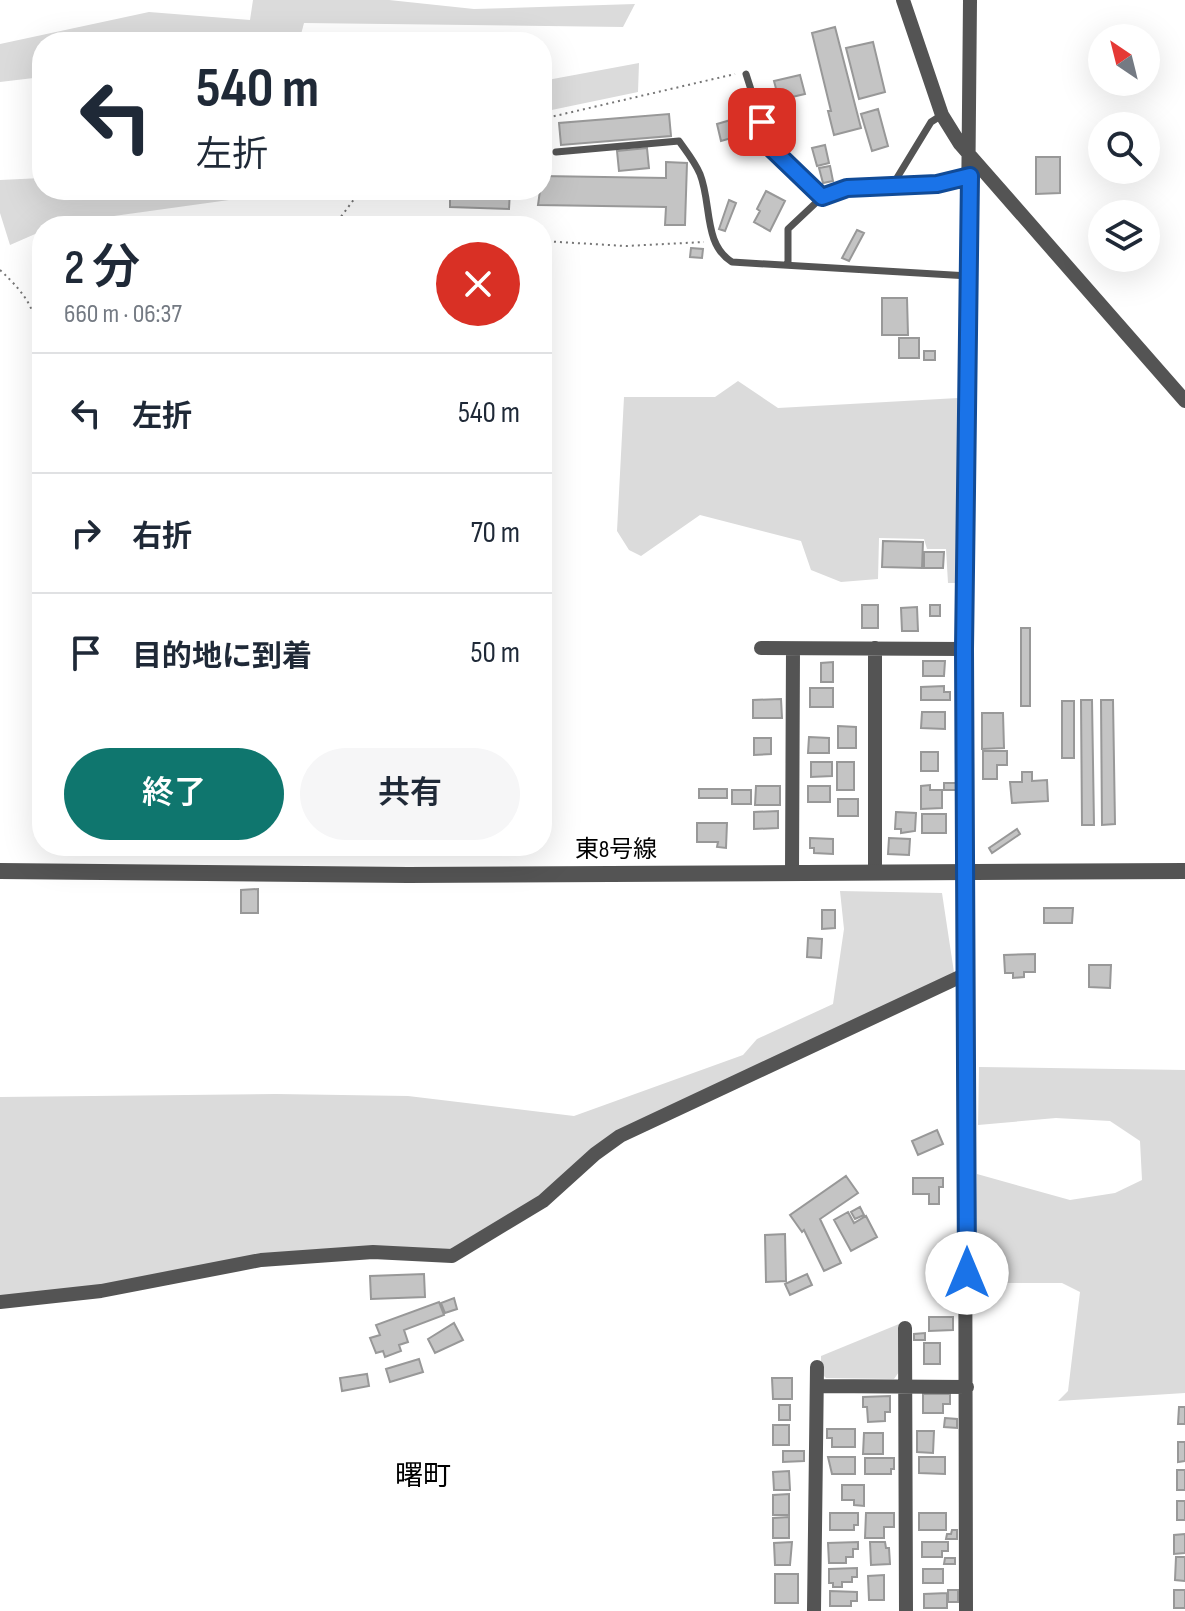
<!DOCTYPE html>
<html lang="ja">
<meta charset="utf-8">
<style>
:root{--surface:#fff;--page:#f6f6f7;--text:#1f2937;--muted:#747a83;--line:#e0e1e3;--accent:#0f766e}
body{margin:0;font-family:"Sofia Sans Condensed","Noto Sans JP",sans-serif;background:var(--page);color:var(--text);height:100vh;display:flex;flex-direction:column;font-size:30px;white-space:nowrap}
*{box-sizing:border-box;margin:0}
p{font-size:26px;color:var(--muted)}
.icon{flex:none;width:44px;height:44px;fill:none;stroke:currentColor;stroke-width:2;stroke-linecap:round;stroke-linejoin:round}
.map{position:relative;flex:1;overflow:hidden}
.panel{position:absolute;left:32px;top:216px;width:520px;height:640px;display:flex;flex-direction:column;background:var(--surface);border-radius:32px;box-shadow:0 8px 32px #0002}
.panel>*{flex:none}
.top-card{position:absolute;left:32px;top:32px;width:520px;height:168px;border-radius:32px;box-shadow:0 8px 32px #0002;background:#fff;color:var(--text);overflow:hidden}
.needle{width:52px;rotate:325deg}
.controls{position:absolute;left:1088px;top:24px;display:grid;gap:16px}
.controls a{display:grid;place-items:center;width:72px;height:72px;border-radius:50%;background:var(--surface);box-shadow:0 8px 32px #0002;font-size:40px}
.pin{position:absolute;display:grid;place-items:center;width:68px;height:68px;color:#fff;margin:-34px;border-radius:16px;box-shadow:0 4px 12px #0006}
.me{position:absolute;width:88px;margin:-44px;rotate:0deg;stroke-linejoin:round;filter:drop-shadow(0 0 6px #0008)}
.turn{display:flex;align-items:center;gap:28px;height:168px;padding:0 32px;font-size:36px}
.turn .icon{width:104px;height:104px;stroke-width:2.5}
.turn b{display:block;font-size:56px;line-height:68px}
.round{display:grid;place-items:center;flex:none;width:84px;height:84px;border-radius:42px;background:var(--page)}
.overview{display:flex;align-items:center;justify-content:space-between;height:136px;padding:0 32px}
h1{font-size:48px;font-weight:600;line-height:60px}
.button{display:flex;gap:16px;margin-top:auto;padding:16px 32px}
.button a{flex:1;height:92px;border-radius:48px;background:var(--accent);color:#fff;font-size:32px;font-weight:600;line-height:92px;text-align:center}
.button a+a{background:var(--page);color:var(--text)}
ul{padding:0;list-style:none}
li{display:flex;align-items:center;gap:24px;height:120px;padding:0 32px;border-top:2px solid var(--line)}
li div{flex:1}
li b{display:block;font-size:30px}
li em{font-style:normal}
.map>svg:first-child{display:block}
.green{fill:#dbdbdb}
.building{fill:#c4c4c4;stroke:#989898;stroke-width:2}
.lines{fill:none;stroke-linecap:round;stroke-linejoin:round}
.path{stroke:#767676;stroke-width:2;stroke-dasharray:2 4;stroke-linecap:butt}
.service{stroke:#545454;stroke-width:7}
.minor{stroke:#545454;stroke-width:14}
.tertiary{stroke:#545454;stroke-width:16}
.route-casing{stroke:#114b97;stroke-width:20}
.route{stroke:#1a73e8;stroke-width:14}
.labels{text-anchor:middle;stroke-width:8;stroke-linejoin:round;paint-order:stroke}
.street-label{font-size:24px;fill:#000;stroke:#fff}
.quarter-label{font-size:28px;fill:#000;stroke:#fff}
</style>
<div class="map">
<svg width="1185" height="1611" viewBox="0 0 1185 1611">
<rect width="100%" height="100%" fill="#fff"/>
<path class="green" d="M 253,0 L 389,0 L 474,9 L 635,4 L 623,27 L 304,23 L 299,42 L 42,42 L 42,77 L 0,82 L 0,44 L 149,12 L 250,20 Z
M 639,63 L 638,92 L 542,112 L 542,81 Z
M 42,178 L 42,190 L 300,190 L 42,226 L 42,231 L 10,245 L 0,213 L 0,180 Z
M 738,381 L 778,408 L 958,398 L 958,583 L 948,583 L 946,549 L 927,549 L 924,539 L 879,538 L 878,579 L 841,582 L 811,570 L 801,541 L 700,515 L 641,556 L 629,550 L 617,531 L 624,397 L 715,397 Z
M 840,891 L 942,893 L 955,979 L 658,1116 L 452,1256 L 373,1252 L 0,1302 L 0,1097 L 276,1094 L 408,1096 L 574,1116 L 743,1055 L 757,1039 L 833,1004 L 844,929 Z
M 979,1067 L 1185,1070 L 1185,1393 L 1058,1401 L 1068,1391 L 1080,1292 L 1062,1283 L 995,1283 L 975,1296 L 977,1174 L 1070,1200 L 1115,1193 L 1142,1180 L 1140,1141 L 1110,1121 L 1056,1118 L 978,1125 Z
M 899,1324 L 899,1372 L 894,1379 L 826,1378 L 821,1373 L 821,1356 Z"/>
<path class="building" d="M 835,27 L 861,128 L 834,135 L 828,111 L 831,111 L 812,33 Z
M 873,42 L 885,92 L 859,99 L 846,48 Z
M 800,75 L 805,94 L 779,100 L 774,81 Z
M 878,109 L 888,146 L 872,151 L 861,114 Z
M 669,114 L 671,136 L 561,145 L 559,123 Z
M 751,114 L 756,131 L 721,141 L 717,124 Z
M 825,145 L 829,163 L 817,166 L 812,148 Z
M 647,148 L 649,168 L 619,171 L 617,151 Z
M 1036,157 L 1060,157 L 1060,193 L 1036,194 Z
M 666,162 L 687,163 L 685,225 L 665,225 L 666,207 L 538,205 L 542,176 L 666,178 Z
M 830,166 L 833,181 L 823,183 L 819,168 Z
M 450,190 L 510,190 L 509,209 L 450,207 Z
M 766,191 L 785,201 L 770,231 L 754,222 L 760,211 L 757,209 Z
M 729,200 L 736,203 L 725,231 L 719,229 Z
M 857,230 L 864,233 L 849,261 L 842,258 Z
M 691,248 L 703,249 L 702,258 L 690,257 Z
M 882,298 L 907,298 L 908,335 L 882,335 Z
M 899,338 L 919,338 L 919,358 L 899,358 Z
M 924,351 L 935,351 L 935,360 L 924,360 Z
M 883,541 L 923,542 L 922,568 L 882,567 Z
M 924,552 L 944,552 L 943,568 L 924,568 Z
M 862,605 L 878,605 L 878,628 L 862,628 Z
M 930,605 L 940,605 L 940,616 L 930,616 Z
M 917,607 L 918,631 L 902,631 L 901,608 Z
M 1021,628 L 1030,628 L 1030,706 L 1021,706 Z
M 923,661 L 945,661 L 944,676 L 923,676 Z
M 833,662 L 833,682 L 821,682 L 821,663 Z
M 944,686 L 944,692 L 950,692 L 950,700 L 921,700 L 921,687 Z
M 810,688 L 833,688 L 833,707 L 810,707 Z
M 781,699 L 782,718 L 753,718 L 753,700 Z
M 1081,700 L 1092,700 L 1094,825 L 1082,825 Z
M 1101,700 L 1113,700 L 1115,824 L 1102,825 Z
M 1062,701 L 1074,701 L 1074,758 L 1062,758 Z
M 922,712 L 945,712 L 945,729 L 921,728 Z
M 982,713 L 1003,713 L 1004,748 L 982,749 Z
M 838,726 L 856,727 L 856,748 L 838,748 Z
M 809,737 L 829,738 L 829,753 L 808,753 Z
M 754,738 L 771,738 L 771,754 L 754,755 Z
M 983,751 L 1007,751 L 1007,765 L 997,765 L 997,779 L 983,779 Z
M 921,752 L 938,752 L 938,771 L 921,771 Z
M 811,762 L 832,762 L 832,776 L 811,777 Z
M 837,762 L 854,762 L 854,790 L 837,790 Z
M 1022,772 L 1032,772 L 1032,781 L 1047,780 L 1048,801 L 1012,803 L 1010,782 L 1022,782 Z
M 944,783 L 956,783 L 956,790 L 944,790 Z
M 930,785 L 930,790 L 942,790 L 942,808 L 921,809 L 921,786 Z
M 756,786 L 780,786 L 780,805 L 755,805 Z
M 808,786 L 830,786 L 830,802 L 808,802 Z
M 699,789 L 727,789 L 727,798 L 699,798 Z
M 732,790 L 751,790 L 751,804 L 732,804 Z
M 838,799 L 858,799 L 858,816 L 838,816 Z
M 778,811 L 778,828 L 754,829 L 754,812 Z
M 896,812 L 916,813 L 915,831 L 901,833 L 901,829 L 895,829 Z
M 922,814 L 946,814 L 946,833 L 922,833 Z
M 697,823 L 727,823 L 726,848 L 717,847 L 718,842 L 697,842 Z
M 1017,829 L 1020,834 L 992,853 L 989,848 Z
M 810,838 L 833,839 L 833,854 L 814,853 L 814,848 L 810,848 Z
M 889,838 L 910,839 L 909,855 L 888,854 Z
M 258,889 L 258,913 L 241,913 L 241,890 Z
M 1044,908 L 1073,908 L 1072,923 L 1044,923 Z
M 822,910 L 835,910 L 835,928 L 822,929 Z
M 808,938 L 822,939 L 821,958 L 807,957 Z
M 1035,954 L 1035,972 L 1024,972 L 1024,977 L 1013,978 L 1013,973 L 1005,973 L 1004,955 Z
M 1089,965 L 1111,965 L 1110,988 L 1089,987 Z
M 937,1130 L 943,1144 L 918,1155 L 912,1141 Z
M 846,1176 L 858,1193 L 820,1219 L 841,1263 L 824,1271 L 804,1230 L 802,1232 L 790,1215 Z
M 913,1178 L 943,1178 L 943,1187 L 939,1187 L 939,1204 L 929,1204 L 929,1194 L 913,1194 Z
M 860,1207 L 864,1215 L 855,1219 L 851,1212 Z
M 848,1212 L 854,1223 L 866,1216 L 877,1237 L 851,1251 L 834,1220 Z
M 785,1234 L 786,1281 L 766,1282 L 765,1235 Z
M 424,1274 L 425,1297 L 371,1299 L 370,1276 Z
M 807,1274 L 812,1285 L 790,1295 L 785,1284 Z
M 454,1298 L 457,1309 L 445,1313 L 441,1303 Z
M 439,1302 L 444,1315 L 404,1330 L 408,1342 L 399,1345 L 401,1351 L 385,1357 L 383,1351 L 376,1353 L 370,1338 L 380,1335 L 376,1325 Z
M 929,1317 L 953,1317 L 953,1330 L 929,1331 Z
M 454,1323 L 463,1340 L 435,1353 L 428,1339 Z
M 925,1333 L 925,1340 L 914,1340 L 914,1334 Z
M 924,1343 L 940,1343 L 940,1364 L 924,1364 Z
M 419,1359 L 423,1372 L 390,1382 L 386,1369 Z
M 367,1374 L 369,1386 L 342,1391 L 340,1378 Z
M 772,1378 L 792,1378 L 792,1399 L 773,1399 Z
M 923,1394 L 950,1394 L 950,1404 L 943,1404 L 943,1413 L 923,1413 Z
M 890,1396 L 890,1412 L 885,1412 L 885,1421 L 868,1422 L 867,1407 L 863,1407 L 863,1397 Z
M 779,1405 L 790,1405 L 790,1420 L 779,1420 Z
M 1179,1407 L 1185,1407 L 1185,1424 L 1178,1424 Z
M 945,1418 L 957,1419 L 957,1428 L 944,1427 Z
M 773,1425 L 789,1425 L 789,1445 L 773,1445 Z
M 827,1429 L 855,1429 L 855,1447 L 832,1447 L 832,1438 L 827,1438 Z
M 917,1431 L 934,1431 L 933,1453 L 917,1452 Z
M 864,1433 L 883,1433 L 883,1454 L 863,1454 Z
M 1178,1442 L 1185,1442 L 1185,1461 L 1178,1462 Z
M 783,1451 L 804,1451 L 804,1461 L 783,1462 Z
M 828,1457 L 855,1457 L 855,1474 L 832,1474 Z
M 919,1457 L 945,1457 L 945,1474 L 919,1473 Z
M 865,1458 L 894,1458 L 894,1469 L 891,1469 L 891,1474 L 865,1474 Z
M 1177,1470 L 1185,1470 L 1185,1490 L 1177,1490 Z
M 789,1471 L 790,1490 L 774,1490 L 773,1472 Z
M 842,1485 L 864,1485 L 864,1506 L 854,1505 L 854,1500 L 842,1500 Z
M 789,1494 L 789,1515 L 773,1515 L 773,1495 Z
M 1177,1501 L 1185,1501 L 1185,1520 L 1177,1520 Z
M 830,1513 L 858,1513 L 858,1525 L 854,1525 L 854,1530 L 830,1530 Z
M 866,1513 L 894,1513 L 894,1527 L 884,1527 L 884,1538 L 865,1538 Z
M 919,1513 L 946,1513 L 946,1530 L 919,1530 Z
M 789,1517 L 789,1538 L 773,1538 L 773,1518 Z
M 952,1530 L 957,1530 L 957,1539 L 946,1539 L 947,1534 L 951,1534 Z
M 1185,1534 L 1185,1553 L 1174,1554 L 1174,1535 Z
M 792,1542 L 790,1565 L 775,1565 L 774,1543 Z
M 858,1542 L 858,1549 L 853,1549 L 853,1557 L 846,1557 L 846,1563 L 829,1563 L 828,1543 Z
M 870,1542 L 885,1542 L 886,1548 L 889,1548 L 890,1564 L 871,1565 Z
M 922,1542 L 948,1542 L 948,1551 L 942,1551 L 942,1557 L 922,1557 Z
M 1176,1557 L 1185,1557 L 1185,1581 L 1175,1580 Z
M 945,1558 L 955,1558 L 955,1564 L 944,1564 Z
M 857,1568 L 857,1577 L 852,1577 L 852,1582 L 842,1582 L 842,1587 L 833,1587 L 833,1583 L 829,1583 L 829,1569 Z
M 923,1569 L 943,1569 L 943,1583 L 923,1583 Z
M 775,1574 L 798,1574 L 798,1603 L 775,1603 Z
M 884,1575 L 884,1600 L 869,1600 L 868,1576 Z
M 948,1590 L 958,1590 L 958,1602 L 948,1602 Z
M 1174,1590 L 1185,1590 L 1185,1608 L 1174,1608 Z
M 830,1591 L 857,1592 L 857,1601 L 851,1601 L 851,1606 L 830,1606 Z
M 947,1593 L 947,1608 L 924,1608 L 924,1594 Z"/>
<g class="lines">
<path class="path" d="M 542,119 L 735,74
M 334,226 L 361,190
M 542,241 L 626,246 L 704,242
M 0,270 C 27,295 35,309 42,345
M 321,846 L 321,857"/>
<path class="service" d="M 746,74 L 769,146 L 822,197
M 556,152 L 679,141 C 686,151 695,162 700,174 C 712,204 703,244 732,262 L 969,276
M 892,186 L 931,122 L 942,115
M 788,265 L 788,229 L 822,197 L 847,188 L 937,184 L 970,176"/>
<path class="minor" d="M 903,0 L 942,115 L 960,144 L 1185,401
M 761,648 L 964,649
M 875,648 L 875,871
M 792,872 L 793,649
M 0,1302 L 101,1291 L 261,1260 L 373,1252 L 452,1256 L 543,1201 L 595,1154 L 620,1136 L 966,974
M 905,1328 L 906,1611
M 817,1386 L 967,1387
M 814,1611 L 817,1367
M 966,1611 L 964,649 L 970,0"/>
<path class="tertiary" d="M 0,871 L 408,875 L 1185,871"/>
</g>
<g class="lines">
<g class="route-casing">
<path id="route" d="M 762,122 L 769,146 L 822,197 L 847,188 L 937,184 L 970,176 L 964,649 L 967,1273"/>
</g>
<use href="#route" class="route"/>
</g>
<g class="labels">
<g class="street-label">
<text x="616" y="857">東8号線</text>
</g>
<g class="quarter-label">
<text x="423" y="1485">曙町</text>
</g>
</g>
</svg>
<div class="controls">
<a><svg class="needle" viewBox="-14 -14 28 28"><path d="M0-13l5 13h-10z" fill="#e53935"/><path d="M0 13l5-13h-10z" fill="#747a83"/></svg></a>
<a><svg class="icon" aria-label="search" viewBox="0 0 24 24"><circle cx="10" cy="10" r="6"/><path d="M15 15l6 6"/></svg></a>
<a><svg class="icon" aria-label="layers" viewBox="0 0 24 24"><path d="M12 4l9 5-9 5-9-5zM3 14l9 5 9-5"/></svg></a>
</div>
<div class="pin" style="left:762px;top:122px;background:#d93025"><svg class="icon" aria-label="arrive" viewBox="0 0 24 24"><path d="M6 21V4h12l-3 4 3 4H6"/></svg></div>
<svg class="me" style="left:967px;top:1273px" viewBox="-20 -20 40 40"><circle r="19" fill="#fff"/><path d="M0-13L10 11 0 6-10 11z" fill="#1a73e8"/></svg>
<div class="top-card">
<div class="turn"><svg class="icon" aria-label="left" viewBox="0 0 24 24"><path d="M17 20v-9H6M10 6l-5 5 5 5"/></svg><div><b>540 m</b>左折</div></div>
</div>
<section class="panel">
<div class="overview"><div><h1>2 分</h1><p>660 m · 06:37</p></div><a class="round" style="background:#d93025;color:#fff"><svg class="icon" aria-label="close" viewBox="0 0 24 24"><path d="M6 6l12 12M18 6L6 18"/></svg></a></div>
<ul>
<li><svg class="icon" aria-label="left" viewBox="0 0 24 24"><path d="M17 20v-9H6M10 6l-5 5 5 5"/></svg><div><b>左折</b></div><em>540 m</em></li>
<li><svg class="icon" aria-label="right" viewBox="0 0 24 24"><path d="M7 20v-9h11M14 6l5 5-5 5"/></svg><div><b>右折</b></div><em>70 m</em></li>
<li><svg class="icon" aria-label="arrive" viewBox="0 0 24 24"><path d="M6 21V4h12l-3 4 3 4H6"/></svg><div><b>目的地に到着</b></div><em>50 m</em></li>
</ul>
<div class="button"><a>終了</a><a>共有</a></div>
</section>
</div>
